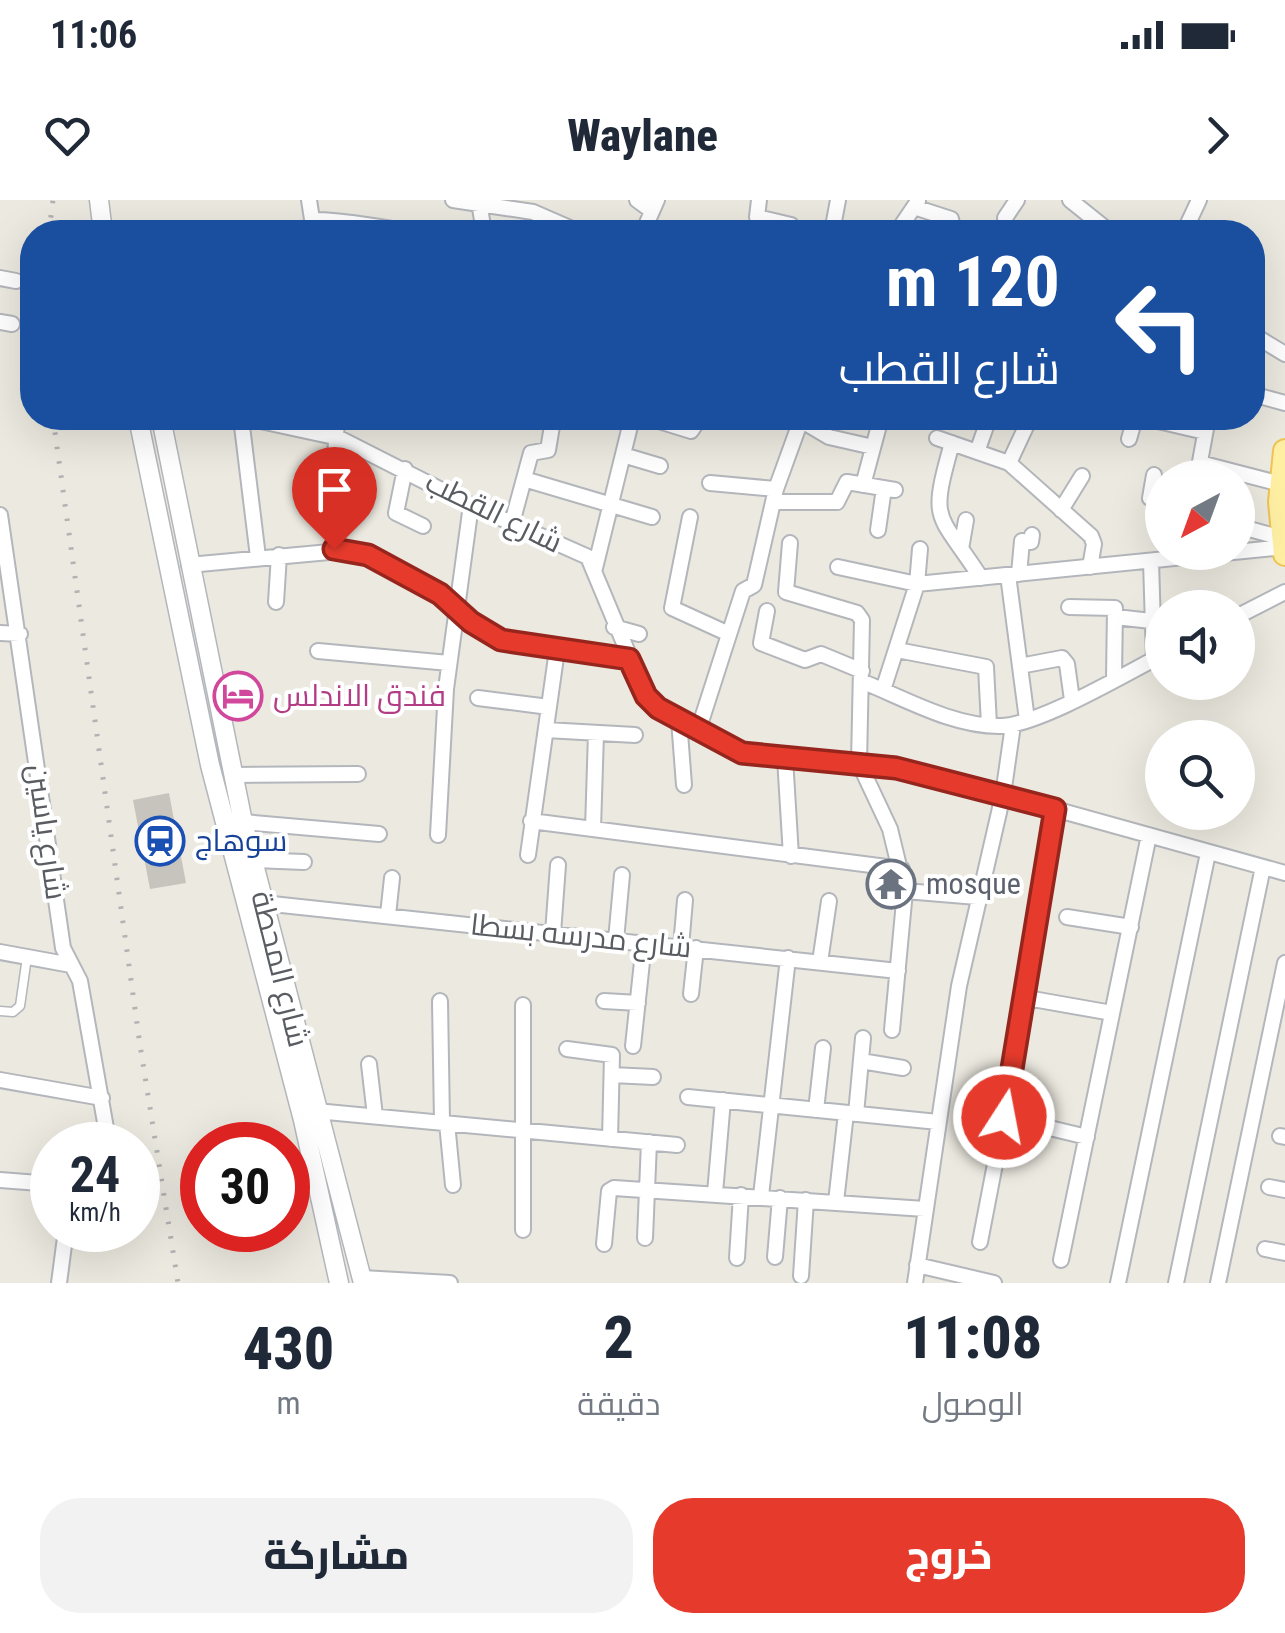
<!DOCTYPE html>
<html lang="ar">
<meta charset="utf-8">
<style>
:root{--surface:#fff;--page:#f2f2f3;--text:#1f2937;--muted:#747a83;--accent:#e63b2c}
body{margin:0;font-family:"Roboto Condensed",Cairo,sans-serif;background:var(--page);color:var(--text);direction:rtl;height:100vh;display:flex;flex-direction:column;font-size:38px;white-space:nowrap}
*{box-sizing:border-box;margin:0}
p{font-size:32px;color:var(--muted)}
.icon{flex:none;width:55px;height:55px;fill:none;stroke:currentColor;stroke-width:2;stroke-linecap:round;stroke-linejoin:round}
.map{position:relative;height:1083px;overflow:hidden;direction:ltr}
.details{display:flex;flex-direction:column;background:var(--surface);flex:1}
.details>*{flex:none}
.banner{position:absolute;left:20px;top:20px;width:1245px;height:210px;border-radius:40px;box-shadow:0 10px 40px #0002;direction:rtl;background:#1a4fa0;color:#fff;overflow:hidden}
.needle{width:65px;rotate:221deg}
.tools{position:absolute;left:1145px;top:260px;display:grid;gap:20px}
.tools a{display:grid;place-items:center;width:110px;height:110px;border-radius:50%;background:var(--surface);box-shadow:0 10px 40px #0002;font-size:50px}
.speed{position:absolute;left:30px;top:922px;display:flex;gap:20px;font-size:50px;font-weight:700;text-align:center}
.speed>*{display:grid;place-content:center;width:130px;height:130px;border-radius:50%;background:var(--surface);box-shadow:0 10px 40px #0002;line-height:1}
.speed small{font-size:25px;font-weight:400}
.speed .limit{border:15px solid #d22;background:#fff;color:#111}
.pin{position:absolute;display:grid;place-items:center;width:85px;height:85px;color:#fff;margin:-102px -42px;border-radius:50% 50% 50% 0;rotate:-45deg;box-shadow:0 0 10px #0007}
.pin .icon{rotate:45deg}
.me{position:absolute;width:110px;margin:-55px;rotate:11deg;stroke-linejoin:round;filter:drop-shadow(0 0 8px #0008)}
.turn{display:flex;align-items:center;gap:35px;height:210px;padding:0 40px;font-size:45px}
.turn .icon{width:130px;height:130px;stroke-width:2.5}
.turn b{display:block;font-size:70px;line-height:85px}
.eta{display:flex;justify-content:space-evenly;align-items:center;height:170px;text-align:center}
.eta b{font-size:60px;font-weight:800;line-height:70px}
.action{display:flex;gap:20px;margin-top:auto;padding:20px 40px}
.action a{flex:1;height:115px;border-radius:40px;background:var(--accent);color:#fff;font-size:40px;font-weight:800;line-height:115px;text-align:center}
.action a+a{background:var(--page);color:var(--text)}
.status{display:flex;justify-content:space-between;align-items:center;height:70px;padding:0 50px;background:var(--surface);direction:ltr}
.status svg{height:28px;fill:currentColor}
header{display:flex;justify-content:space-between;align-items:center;height:130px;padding:0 40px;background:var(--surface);font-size:45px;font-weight:800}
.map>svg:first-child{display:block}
.building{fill:#c6c4bd}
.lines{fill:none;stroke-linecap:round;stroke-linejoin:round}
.service-casing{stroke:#b3b6bb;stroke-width:11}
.minor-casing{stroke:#b3b6bb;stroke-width:18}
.tertiary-casing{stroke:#b3b6bb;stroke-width:21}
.primary-casing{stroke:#efc456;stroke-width:26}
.service{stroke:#fff;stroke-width:8}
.minor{stroke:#fff;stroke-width:14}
.tertiary{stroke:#fff;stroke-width:18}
.primary{stroke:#feefa3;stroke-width:22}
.rail{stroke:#b1b2b2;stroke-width:5;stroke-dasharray:2.5 12;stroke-linecap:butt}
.route-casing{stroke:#96261d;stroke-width:25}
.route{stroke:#e63b2c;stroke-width:18}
.labels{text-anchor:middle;stroke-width:8;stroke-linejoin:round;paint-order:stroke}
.street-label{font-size:30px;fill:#595c61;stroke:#fff}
.hotel-label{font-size:30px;fill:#b23c85;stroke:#fff;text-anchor:start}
.transit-label{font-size:30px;fill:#164399;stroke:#fff;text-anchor:start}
.worship-label{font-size:30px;fill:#5b616d;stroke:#fff;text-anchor:start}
</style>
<div class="status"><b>11:06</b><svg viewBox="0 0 49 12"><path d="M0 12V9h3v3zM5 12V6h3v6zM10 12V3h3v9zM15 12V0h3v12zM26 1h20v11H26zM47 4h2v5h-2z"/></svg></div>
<header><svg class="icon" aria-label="forward" viewBox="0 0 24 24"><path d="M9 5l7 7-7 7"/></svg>Waylane<svg class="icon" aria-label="heart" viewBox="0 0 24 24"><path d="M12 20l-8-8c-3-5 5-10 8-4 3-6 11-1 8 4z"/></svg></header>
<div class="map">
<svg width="1285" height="1083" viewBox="0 0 1285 1083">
<rect width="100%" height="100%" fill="#ece9e0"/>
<path class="building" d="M 169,593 L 186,683 L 150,689 L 133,600 Z"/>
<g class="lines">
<g class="service-casing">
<path id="service" d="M 0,811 L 13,812 L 20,806 L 27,757"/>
</g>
<g class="minor-casing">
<path id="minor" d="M 309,0 L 314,32
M 453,0 L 533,12 L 579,32
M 637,0 L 652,11
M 759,0 L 757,17 L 791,25 L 793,32
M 1070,0 L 1110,32
M 914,7 L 951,19 L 954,32
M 480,8 L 484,32
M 1005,18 L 1017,0
M 312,20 C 347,20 367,26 400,30
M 643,32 L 657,0
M 832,32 L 838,0
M 897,32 L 918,1
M 1184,32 L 1199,0
M 0,78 L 16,81
M 0,122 L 12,124
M 1252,134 L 1285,154
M 1252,194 L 1285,203
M 241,218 L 258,357
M 247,218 L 339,238 L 471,305 L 588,357 L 646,496 L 658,508 L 743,553 L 859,563 L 932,575 L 1285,673
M 649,218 L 691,231 L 700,218
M 797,218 L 829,237 L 873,247
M 1145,218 L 1205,232
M 937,238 L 1009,263 L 1091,336 L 1094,344 L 1090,367
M 1129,239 L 1135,218
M 952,243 C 929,325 937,310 981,378
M 977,252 L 989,218
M 623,255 L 660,266
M 1009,263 L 1030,218
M 1200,263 L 1281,284
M 405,269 L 396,313 L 423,326
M 1154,275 L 1150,298 L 1162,305
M 1197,278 L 1208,218
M 524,279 L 652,317
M 334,282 L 337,218
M 710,283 L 776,289
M 863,285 L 881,218
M 773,302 L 837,302 L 847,282 L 895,290
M 1061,310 L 1082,276
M 0,315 L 63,748 L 80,781 L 109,945
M 690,317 L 672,408 L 729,434
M 512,323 L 531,253 L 548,250 L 553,220
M 1238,326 L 1282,338
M 878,330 L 884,288
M 790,343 L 786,392 L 857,413 L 862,420 L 859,563 L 890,629 L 905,691 L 892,830
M 961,349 L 966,320
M 1151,361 L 1154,459
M 189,365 L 351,350 L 446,397 L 471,422 L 501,440 L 629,459
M 838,367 L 917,384 L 1285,347
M 595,368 L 632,218
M 1019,374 L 1022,341 L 1031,342 L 1032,335
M 1008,375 L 1027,520
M 276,402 L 279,355
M 1069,407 L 1115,408 L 1114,478
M 767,411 L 761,443 L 805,460 L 821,454 L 862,471
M 1238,416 L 1285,392
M 1116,417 L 1151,421
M 614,427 L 639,434
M 0,433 L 20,434
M 897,450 L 986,467 L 989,525
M 318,451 L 449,463
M 1020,466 L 1062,458 L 1067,464 L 1072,500
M 861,481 C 904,498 953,527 1001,526 C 1039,525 1125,474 1162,455
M 883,490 L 917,384 L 920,349
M 478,498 L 549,507
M 679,520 L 684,585
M 546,530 L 635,535
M 698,531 L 743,391 L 754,385 L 776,289 L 801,220
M 785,558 L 791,656
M 234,575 L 358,574
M 531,621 L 902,669
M 243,622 L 379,634
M 593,629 L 596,533
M 438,635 L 446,489 L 471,305
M 528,655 L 557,450
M 252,660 L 304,662
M 905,691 L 977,697
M 263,703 L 898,771
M 388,715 L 392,678
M 1067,717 L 1131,727
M 553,733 L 558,665
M 616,740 L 622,675
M 681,747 L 685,700
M 0,752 L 71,765
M 820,762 L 829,701
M 691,794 L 696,748
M 1027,798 L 1112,813
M 440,801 L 442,922
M 604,801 L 638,803
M 523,805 L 523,1030
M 633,846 L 644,743
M 567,849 L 612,855 L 610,939
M 861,861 L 903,868
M 369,864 L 375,916
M 612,875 L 653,877
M 0,880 L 102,898
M 688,897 L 938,922
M 816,910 L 823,848
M 316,911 L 677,945
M 856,914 L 863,838
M 1004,917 L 1087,937
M 447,923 L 453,985
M 1280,936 L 1285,937
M 0,980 L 52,984
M 1269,987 L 1285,990
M 715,993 L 723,900
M 761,996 L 788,758
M 836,1002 L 846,913
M 645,1038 L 649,942
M 980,1042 L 1027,798 L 1055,609
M 604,1044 L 609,991 L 614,988 L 925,1009
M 1265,1049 L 1285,1053
M 775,1057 L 780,998
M 737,1058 L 741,995
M 1061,1060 L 1149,635
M 917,1065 L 994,1083
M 801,1076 L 806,1000
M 362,1078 L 450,1083
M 59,1083 L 66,1030
M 915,1083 L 959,786 L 1003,595 L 1013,525
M 1118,1083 L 1208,653
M 1176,1083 L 1263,667
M 1218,1083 L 1285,763"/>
</g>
<g class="tertiary-casing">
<path id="tertiary" d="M 99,0 L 103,32
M 138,218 L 210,565 L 303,920 L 339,1083
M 161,218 L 243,622 L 363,1083"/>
</g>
<g class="primary-casing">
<path id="primary" d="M 1285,251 L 1280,302 L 1285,354"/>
</g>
<use href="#service" class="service"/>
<use href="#minor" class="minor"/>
<use href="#tertiary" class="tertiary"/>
<use href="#primary" class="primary"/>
<path class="rail" d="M 49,32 L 53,0
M 53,218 L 140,845 L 178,1083"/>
</g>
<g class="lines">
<g class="route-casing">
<path id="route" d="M 334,349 L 368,355 L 440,394 L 471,422 L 501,440 L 629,459 L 646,496 L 658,508 L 742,553 L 896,568 L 1055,609 L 1004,917"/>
</g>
<use href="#route" class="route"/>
</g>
<defs>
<g id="hotel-ring" transform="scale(2.5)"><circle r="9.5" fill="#fff" stroke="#d1479c" stroke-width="1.5"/><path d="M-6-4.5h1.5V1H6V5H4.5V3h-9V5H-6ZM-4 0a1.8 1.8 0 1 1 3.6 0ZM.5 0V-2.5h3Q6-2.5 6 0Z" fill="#d1479c"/></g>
<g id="station-ring" transform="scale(2.5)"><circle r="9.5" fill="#fff" stroke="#1a4fb4" stroke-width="1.5"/><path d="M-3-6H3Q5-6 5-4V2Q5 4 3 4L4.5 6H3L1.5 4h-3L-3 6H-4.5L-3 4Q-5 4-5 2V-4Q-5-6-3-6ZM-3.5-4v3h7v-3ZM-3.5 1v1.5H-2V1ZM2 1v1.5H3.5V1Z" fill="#1a4fb4"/></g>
<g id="temple-ring" transform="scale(2.5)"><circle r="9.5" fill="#fff" stroke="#6b7280" stroke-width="1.5"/><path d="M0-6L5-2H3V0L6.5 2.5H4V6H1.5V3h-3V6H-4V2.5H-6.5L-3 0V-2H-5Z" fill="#6b7280"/></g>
</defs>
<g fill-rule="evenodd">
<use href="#hotel-ring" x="238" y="496"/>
<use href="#station-ring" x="160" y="641"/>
<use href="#temple-ring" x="891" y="684"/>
</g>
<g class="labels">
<g class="street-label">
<text transform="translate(494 312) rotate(26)" y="10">شارع القطب</text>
<text transform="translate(47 632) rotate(82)" y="10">شارع ياسين</text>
<text transform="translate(581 736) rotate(6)" y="10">شارع مدرسه بسطا</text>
<text transform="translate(280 769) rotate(76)" y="10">شارع المحطة</text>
</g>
<g class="hotel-label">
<text x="273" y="506">فندق الاندلس</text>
</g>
<g class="transit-label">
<text x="195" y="651">سوهاج</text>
</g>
<g class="worship-label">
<text x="926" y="694">mosque</text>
</g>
</g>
</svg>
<div class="tools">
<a><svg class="needle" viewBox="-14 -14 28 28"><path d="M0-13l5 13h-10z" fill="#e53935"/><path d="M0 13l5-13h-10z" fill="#747a83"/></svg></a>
<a><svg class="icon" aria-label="sound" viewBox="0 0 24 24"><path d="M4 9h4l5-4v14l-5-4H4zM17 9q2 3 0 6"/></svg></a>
<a><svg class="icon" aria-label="search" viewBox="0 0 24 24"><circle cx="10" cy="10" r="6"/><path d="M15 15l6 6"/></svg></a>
</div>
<div class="speed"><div>24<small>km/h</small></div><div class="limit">30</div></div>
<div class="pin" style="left:334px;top:349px;background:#d93025"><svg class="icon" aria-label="arrive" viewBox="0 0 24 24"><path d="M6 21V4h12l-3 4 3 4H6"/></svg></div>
<svg class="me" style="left:1004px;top:917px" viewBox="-20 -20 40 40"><circle r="17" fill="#e63b2c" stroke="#fff" stroke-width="3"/><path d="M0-11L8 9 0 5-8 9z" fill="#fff"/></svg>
<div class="banner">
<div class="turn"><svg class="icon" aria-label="left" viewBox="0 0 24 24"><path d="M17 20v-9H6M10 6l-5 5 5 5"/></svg><div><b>120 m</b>شارع القطب</div></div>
</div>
</div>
<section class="details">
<div class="eta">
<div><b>11:08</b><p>الوصول</p></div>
<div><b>2</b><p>دقيقة</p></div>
<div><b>430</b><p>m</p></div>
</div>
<div class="action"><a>خروج</a><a>مشاركة</a></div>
</section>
